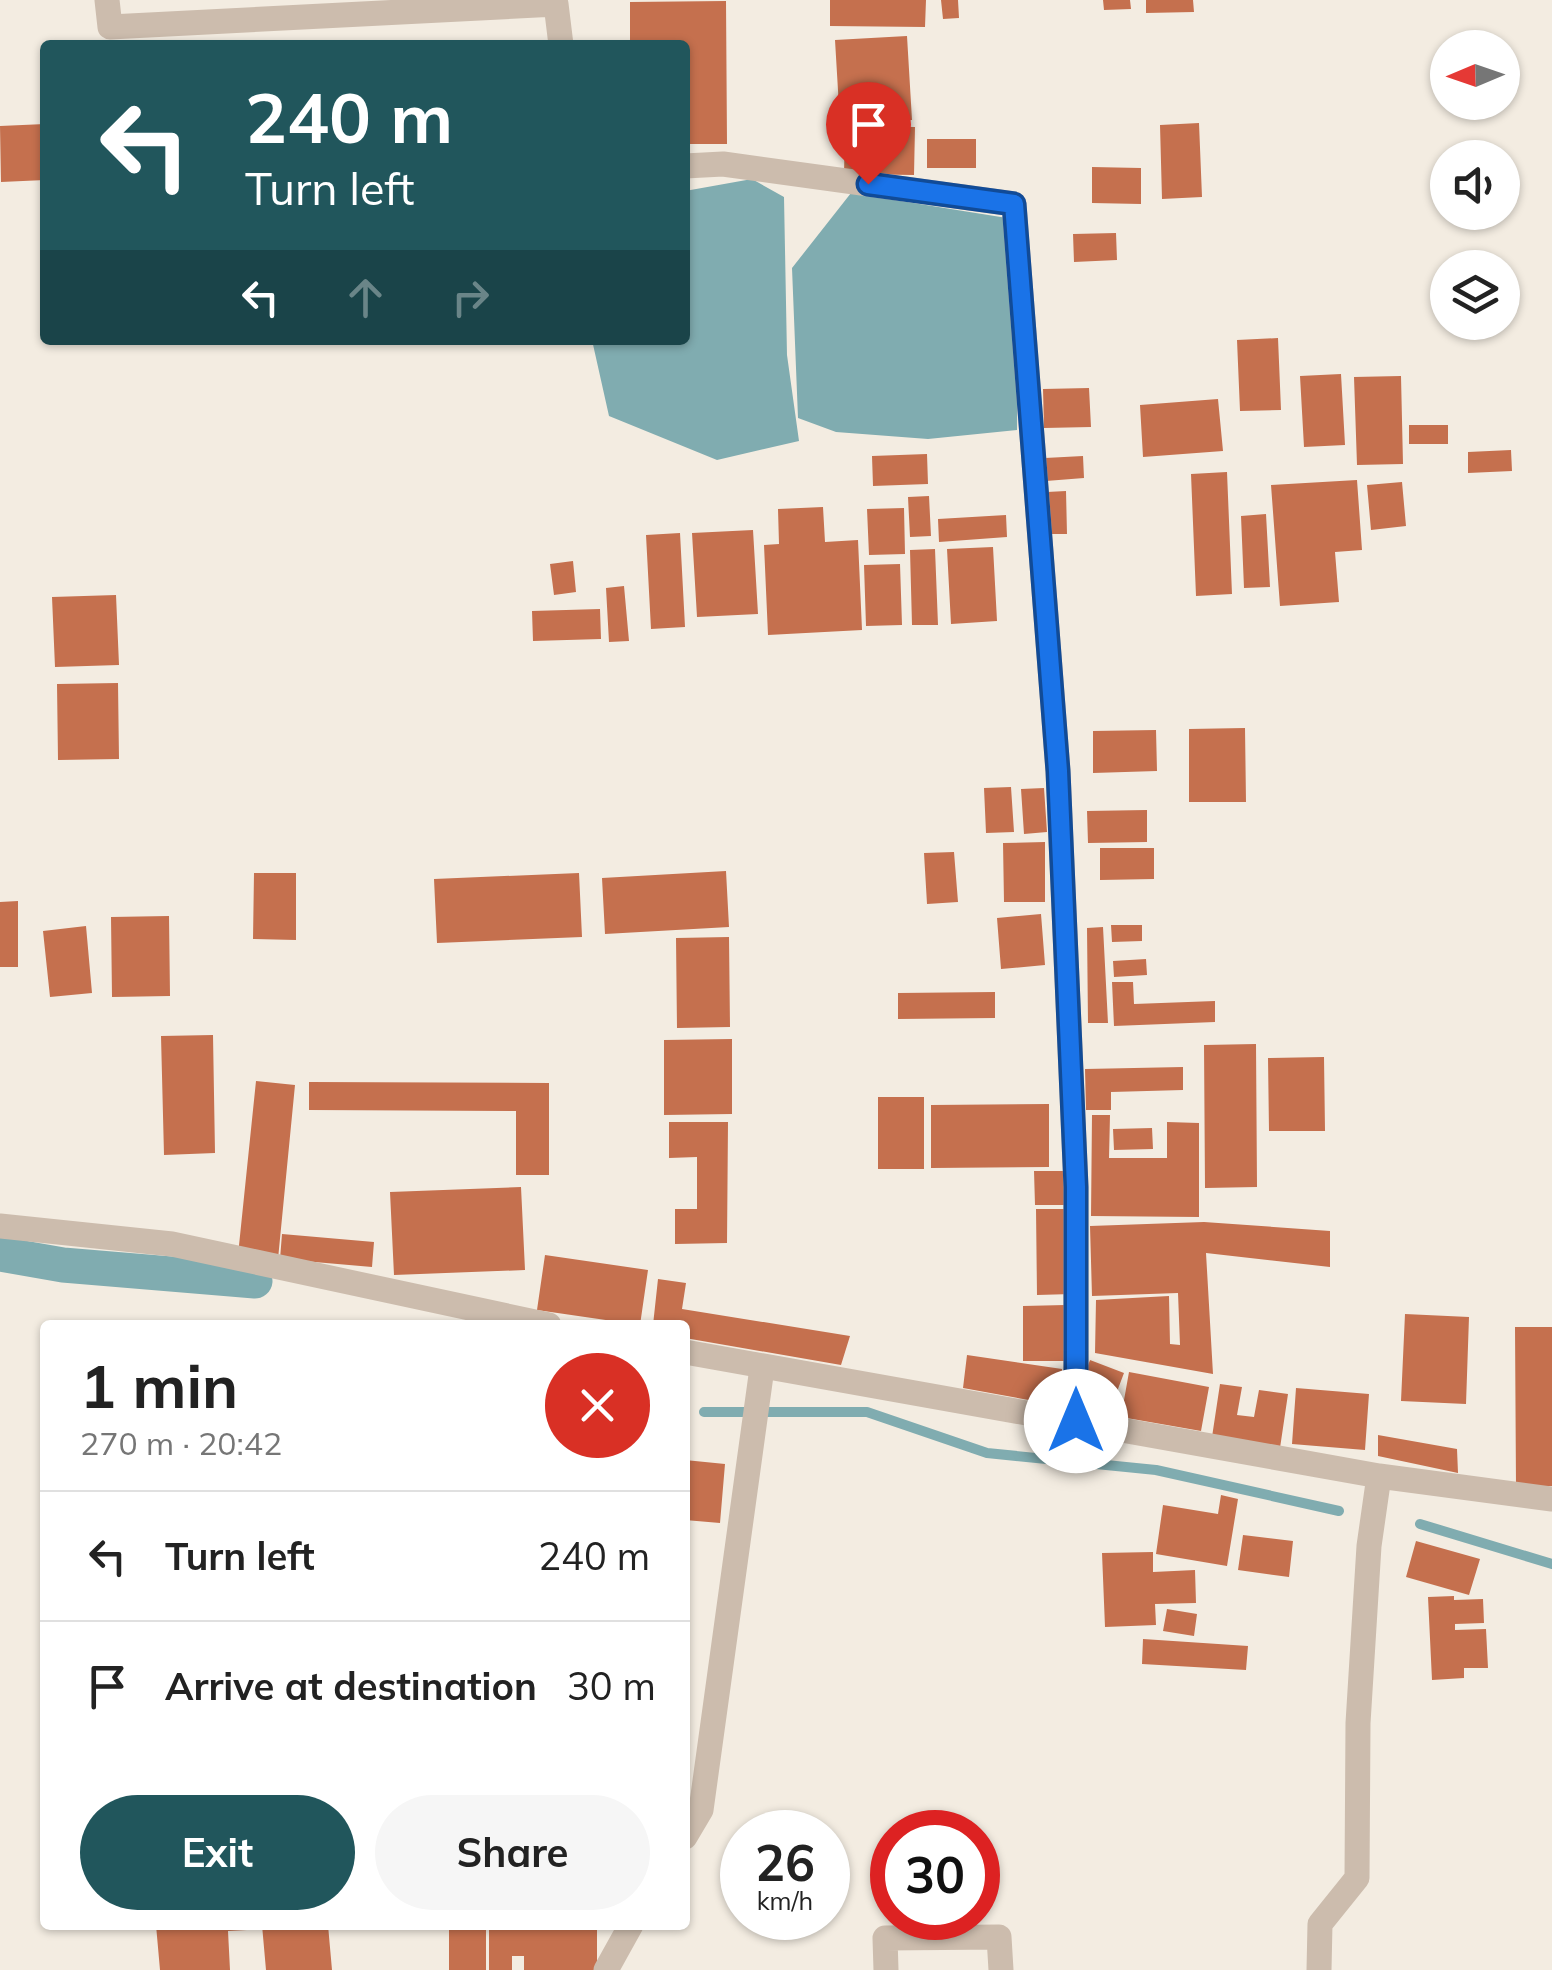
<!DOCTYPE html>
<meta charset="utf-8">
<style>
:root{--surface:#fff;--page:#f6f6f6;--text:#222;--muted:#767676;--line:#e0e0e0;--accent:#21565c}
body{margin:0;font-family:Mulish,sans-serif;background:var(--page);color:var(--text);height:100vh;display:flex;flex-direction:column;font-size:38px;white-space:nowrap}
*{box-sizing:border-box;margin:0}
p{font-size:32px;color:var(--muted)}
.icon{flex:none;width:55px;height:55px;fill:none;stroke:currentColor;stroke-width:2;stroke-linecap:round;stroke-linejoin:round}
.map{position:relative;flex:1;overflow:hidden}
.side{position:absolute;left:40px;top:1320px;width:650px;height:610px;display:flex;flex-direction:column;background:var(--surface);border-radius:10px;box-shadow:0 2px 8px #0004}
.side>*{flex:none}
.guide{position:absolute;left:40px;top:40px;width:650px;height:305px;border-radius:10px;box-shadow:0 2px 8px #0004;background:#21565c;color:#fff;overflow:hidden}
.needle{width:65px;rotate:268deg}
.buttons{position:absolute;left:1430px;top:30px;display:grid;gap:20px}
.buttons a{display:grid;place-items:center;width:90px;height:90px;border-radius:50%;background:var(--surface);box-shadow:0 2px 8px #0004;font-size:50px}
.speed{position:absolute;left:720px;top:1810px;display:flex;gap:20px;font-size:50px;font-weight:700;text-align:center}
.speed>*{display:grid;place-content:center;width:130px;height:130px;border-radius:50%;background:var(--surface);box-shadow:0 2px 8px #0004;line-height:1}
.speed small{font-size:25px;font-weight:400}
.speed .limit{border:15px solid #d22;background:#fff;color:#111}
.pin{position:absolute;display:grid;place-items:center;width:85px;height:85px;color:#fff;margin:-102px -42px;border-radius:50% 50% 50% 0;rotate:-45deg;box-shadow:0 0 10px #0007}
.pin .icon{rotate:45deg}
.me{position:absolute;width:110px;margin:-55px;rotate:0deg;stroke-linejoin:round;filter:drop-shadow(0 0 8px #0008)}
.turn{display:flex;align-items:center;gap:35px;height:210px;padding:0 40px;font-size:45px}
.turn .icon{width:130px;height:130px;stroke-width:2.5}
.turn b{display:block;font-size:70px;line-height:85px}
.lanes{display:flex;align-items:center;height:95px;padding:0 40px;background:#0003;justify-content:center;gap:50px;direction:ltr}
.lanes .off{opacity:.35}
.round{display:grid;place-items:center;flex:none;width:105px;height:105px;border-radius:52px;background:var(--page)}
.overview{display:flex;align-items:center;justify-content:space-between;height:170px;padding:0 40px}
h1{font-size:60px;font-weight:700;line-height:75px}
.action{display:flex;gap:20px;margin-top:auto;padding:20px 40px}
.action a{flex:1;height:115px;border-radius:60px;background:var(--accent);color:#fff;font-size:40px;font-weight:700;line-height:115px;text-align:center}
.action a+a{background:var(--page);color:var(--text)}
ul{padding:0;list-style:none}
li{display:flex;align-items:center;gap:30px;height:130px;padding:0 40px;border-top:2px solid var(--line)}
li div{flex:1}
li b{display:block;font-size:38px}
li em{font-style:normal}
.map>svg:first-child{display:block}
.water{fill:#80acb0}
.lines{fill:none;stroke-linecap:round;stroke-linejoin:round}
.stream{stroke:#80acb0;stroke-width:10}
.canal{stroke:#80acb0;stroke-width:35}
.building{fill:#c5704e}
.minor{stroke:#ccbcad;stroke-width:25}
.route-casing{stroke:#114b97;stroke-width:25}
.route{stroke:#1a73e8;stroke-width:18}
</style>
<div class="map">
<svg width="1552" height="1970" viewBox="0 0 1552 1970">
<rect width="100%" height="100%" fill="#f3ece1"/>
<path class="water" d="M 752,179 L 784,197 L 787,355 L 799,441 L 717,460 L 609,416 L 592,340 L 685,340 L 685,191 Z
M 851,193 L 1007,218 L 1018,283 L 1017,430 L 928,439 L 836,432 L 798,418 L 792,268 Z"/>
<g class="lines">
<path class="stream" d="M 704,1412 L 867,1412 L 987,1453 L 1156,1470 L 1339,1511
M 1420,1524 L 1552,1564"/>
<path class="canal" d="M 0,1254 L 63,1265 L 255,1281"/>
</g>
<path class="building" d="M 830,0 L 926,0 L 925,27 L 830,26 Z
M 941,0 L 958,0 L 959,18 L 943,19 Z
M 1103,0 L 1130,0 L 1131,9 L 1104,10 Z
M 1146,0 L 1193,0 L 1194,12 L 1146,13 Z
M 726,1 L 727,144 L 685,144 L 685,45 L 630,45 L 630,2 Z
M 907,36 L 912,120 L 840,124 L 835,40 Z
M 1199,123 L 1202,197 L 1162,199 L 1160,125 Z
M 45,124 L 45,180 L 1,182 L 0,126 Z
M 845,126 L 915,127 L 914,175 L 844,174 Z
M 927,139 L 976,139 L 976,168 L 927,168 Z
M 1092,167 L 1141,168 L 1141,204 L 1092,203 Z
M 1116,233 L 1117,260 L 1074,262 L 1073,234 Z
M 1278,338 L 1281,410 L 1240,411 L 1237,340 Z
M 1341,374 L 1345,445 L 1304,447 L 1300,376 Z
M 1401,376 L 1403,464 L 1357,465 L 1354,377 Z
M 1089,388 L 1091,427 L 1044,428 L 1043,389 Z
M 1218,399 L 1223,451 L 1143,457 L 1140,405 Z
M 1409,425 L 1448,425 L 1448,444 L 1409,444 Z
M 1511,450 L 1512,471 L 1468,473 L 1468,452 Z
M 927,454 L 928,484 L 873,486 L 872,456 Z
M 1083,456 L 1084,478 L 1046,481 L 1045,458 Z
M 1227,472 L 1232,594 L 1196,596 L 1191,474 Z
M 1357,480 L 1362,550 L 1335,552 L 1339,602 L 1280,606 L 1271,485 Z
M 1402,482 L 1406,526 L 1371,530 L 1367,485 Z
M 1066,491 L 1067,534 L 1047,534 L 1047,492 Z
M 929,496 L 931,536 L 910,537 L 908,497 Z
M 823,507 L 825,542 L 858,540 L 862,630 L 768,635 L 764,545 L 779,544 L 778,509 Z
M 904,508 L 905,554 L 869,555 L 867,509 Z
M 1266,514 L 1270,587 L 1244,588 L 1241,516 Z
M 1006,515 L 1007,537 L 939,542 L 938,519 Z
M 753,530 L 758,614 L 697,617 L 692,533 Z
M 680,533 L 685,627 L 651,629 L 646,535 Z
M 993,547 L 997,621 L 951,624 L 947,549 Z
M 935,549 L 938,625 L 912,625 L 910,550 Z
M 573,561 L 576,592 L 554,595 L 550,564 Z
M 900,564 L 902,625 L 866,626 L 864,565 Z
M 624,586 L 629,641 L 609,642 L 606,588 Z
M 116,595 L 119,665 L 55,667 L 52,597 Z
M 600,609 L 601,639 L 533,641 L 532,611 Z
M 118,683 L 119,759 L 58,760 L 57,684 Z
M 1245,728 L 1246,802 L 1189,802 L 1189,729 Z
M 1156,730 L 1157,771 L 1093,773 L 1093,731 Z
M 1011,787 L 1014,832 L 986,833 L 984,788 Z
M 1044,788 L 1047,832 L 1024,834 L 1021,789 Z
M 1147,810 L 1147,842 L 1088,843 L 1087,811 Z
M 1045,842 L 1045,902 L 1004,902 L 1003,843 Z
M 1100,848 L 1154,848 L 1154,879 L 1100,880 Z
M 954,852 L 958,902 L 927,904 L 924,853 Z
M 726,871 L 729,927 L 605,934 L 602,878 Z
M 254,873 L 296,873 L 296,940 L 253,939 Z
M 579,873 L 582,937 L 437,943 L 434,879 Z
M 18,901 L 18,967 L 0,967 L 0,902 Z
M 1041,914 L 1045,965 L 1001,969 L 997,918 Z
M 169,916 L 170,996 L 112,997 L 111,917 Z
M 1111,925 L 1142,925 L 1142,941 L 1112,942 Z
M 86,926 L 92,993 L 50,997 L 43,931 Z
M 1103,927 L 1108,1023 L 1088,1023 L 1087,928 Z
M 729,937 L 730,1027 L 677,1028 L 676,938 Z
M 1146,959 L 1147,975 L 1114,977 L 1113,961 Z
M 1112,982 L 1133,982 L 1134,1004 L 1215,1001 L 1215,1022 L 1114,1026 Z
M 995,992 L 995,1018 L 898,1019 L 898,993 Z
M 213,1035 L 215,1153 L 164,1155 L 161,1036 Z
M 732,1039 L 732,1114 L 664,1115 L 664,1040 Z
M 1256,1044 L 1257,1187 L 1205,1188 L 1204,1045 Z
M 1324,1057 L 1325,1131 L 1269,1131 L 1268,1058 Z
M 1183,1067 L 1183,1090 L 1111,1092 L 1111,1110 L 1086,1110 L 1085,1069 Z
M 256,1081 L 295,1085 L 278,1259 L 238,1255 Z
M 309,1082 L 549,1083 L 549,1175 L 516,1175 L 516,1111 L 309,1110 Z
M 878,1097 L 924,1097 L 924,1169 L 878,1169 Z
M 1049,1104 L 1049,1167 L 931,1168 L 931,1105 Z
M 1092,1115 L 1110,1115 L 1109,1158 L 1167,1158 L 1167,1122 L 1199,1123 L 1199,1217 L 1091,1216 Z
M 669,1122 L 728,1122 L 727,1243 L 675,1244 L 675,1209 L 697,1209 L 697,1157 L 669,1158 Z
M 1152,1128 L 1153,1149 L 1114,1150 L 1113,1129 Z
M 1034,1171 L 1071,1171 L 1071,1205 L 1035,1205 Z
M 521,1187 L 525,1270 L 394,1275 L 390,1192 Z
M 1036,1209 L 1071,1209 L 1072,1294 L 1037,1295 Z
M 1204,1222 L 1330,1231 L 1330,1267 L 1206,1253 L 1213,1374 L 1095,1353 L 1096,1300 L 1169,1296 L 1170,1344 L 1180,1345 L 1178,1293 L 1092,1296 L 1090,1226 Z
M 282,1234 L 374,1242 L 372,1267 L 280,1259 Z
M 545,1255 L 648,1270 L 640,1325 L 537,1310 Z
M 658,1279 L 686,1283 L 682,1309 L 850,1336 L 841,1365 L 685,1338 L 685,1325 L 653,1325 Z
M 1065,1305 L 1065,1361 L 1023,1361 L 1023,1306 Z
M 1405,1314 L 1469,1317 L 1466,1404 L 1401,1401 Z
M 1515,1327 L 1552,1327 L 1552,1486 L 1516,1487 Z
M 967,1355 L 1062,1369 L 1062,1406 L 963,1388 Z
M 1090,1360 L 1124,1373 L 1110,1410 L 1076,1398 Z
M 1129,1372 L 1209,1387 L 1201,1431 L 1121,1417 Z
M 1220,1384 L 1242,1387 L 1237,1415 L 1254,1417 L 1259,1390 L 1288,1394 L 1280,1448 L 1212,1437 Z
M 1296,1388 L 1369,1394 L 1365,1450 L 1292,1444 Z
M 1378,1435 L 1457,1449 L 1458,1473 L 1378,1456 Z
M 685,1460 L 725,1464 L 720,1523 L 685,1520 Z
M 1221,1495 L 1238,1499 L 1227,1566 L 1156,1554 L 1163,1505 L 1218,1514 Z
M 1243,1535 L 1293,1541 L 1289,1577 L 1238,1570 Z
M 1416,1541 L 1480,1559 L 1469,1595 L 1406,1577 Z
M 1153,1552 L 1153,1572 L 1195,1570 L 1196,1603 L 1155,1604 L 1156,1625 L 1105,1627 L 1102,1553 Z
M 1454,1596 L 1454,1600 L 1483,1599 L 1484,1623 L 1455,1624 L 1455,1630 L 1486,1629 L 1488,1668 L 1464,1668 L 1464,1678 L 1432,1680 L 1428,1597 Z
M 1167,1609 L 1197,1614 L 1194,1636 L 1163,1631 Z
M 1143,1639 L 1248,1646 L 1246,1670 L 1142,1664 Z
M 156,1925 L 187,1925 L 187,1930 L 201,1929 L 200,1925 L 247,1925 L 247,1930 L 228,1931 L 230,1970 L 160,1970 Z
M 262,1925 L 328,1925 L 332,1970 L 266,1970 Z
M 449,1925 L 486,1925 L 486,1970 L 449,1970 Z
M 489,1925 L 597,1925 L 597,1970 L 524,1970 L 524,1956 L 512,1956 L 512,1970 L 489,1970 Z"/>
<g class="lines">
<path class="minor" d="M 107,0 L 110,27 L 556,4 L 561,45
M 685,166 L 723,164 L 1014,204 L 1058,771 L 1076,1187 L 1076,1421
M 0,1226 L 172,1244 L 549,1325
M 685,1352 L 1379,1476 L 1552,1499
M 685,1837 L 701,1810 L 762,1368
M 606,1970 L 631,1925
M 886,1970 L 885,1938 L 999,1937 L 1001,1970
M 1319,1970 L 1320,1924 L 1357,1878 L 1358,1723 L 1369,1546 L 1379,1476"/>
</g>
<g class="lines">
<g class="route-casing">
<path id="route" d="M 868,184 L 1014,204 L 1058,771 L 1076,1187 L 1076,1421"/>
</g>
<use href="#route" class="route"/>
</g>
</svg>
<div class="buttons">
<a><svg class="needle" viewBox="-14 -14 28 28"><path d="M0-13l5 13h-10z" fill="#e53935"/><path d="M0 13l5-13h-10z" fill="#767676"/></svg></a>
<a><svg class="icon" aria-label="sound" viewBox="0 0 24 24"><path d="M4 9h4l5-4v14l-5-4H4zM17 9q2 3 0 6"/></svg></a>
<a><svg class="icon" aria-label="layers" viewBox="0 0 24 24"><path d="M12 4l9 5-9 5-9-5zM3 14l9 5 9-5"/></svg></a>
</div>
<div class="speed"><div>26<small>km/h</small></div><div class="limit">30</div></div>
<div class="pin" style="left:868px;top:184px;background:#d93025"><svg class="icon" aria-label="arrive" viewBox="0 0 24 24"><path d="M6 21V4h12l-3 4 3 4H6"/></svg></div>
<svg class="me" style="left:1076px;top:1421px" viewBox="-20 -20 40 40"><circle r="19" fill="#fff"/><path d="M0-13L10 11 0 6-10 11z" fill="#1a73e8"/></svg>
<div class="guide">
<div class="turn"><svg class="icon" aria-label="left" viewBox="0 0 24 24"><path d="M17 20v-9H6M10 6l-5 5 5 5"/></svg><div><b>240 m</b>Turn left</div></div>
<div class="lanes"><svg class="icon" aria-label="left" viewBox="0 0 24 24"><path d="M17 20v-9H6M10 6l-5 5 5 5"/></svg><svg class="icon off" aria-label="ahead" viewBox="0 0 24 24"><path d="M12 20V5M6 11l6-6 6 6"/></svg><svg class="icon off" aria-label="right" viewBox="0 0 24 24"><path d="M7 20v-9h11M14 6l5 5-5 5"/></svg></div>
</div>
<section class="side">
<div class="overview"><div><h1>1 min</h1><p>270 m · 20:42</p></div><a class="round" style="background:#d93025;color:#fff"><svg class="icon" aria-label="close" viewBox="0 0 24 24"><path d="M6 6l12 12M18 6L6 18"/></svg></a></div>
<ul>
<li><svg class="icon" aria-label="left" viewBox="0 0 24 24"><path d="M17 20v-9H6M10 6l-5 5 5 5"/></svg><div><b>Turn left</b></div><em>240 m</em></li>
<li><svg class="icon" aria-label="arrive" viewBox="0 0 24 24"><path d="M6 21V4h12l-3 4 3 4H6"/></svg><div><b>Arrive at destination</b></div><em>30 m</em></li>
</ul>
<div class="action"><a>Exit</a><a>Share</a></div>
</section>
</div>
